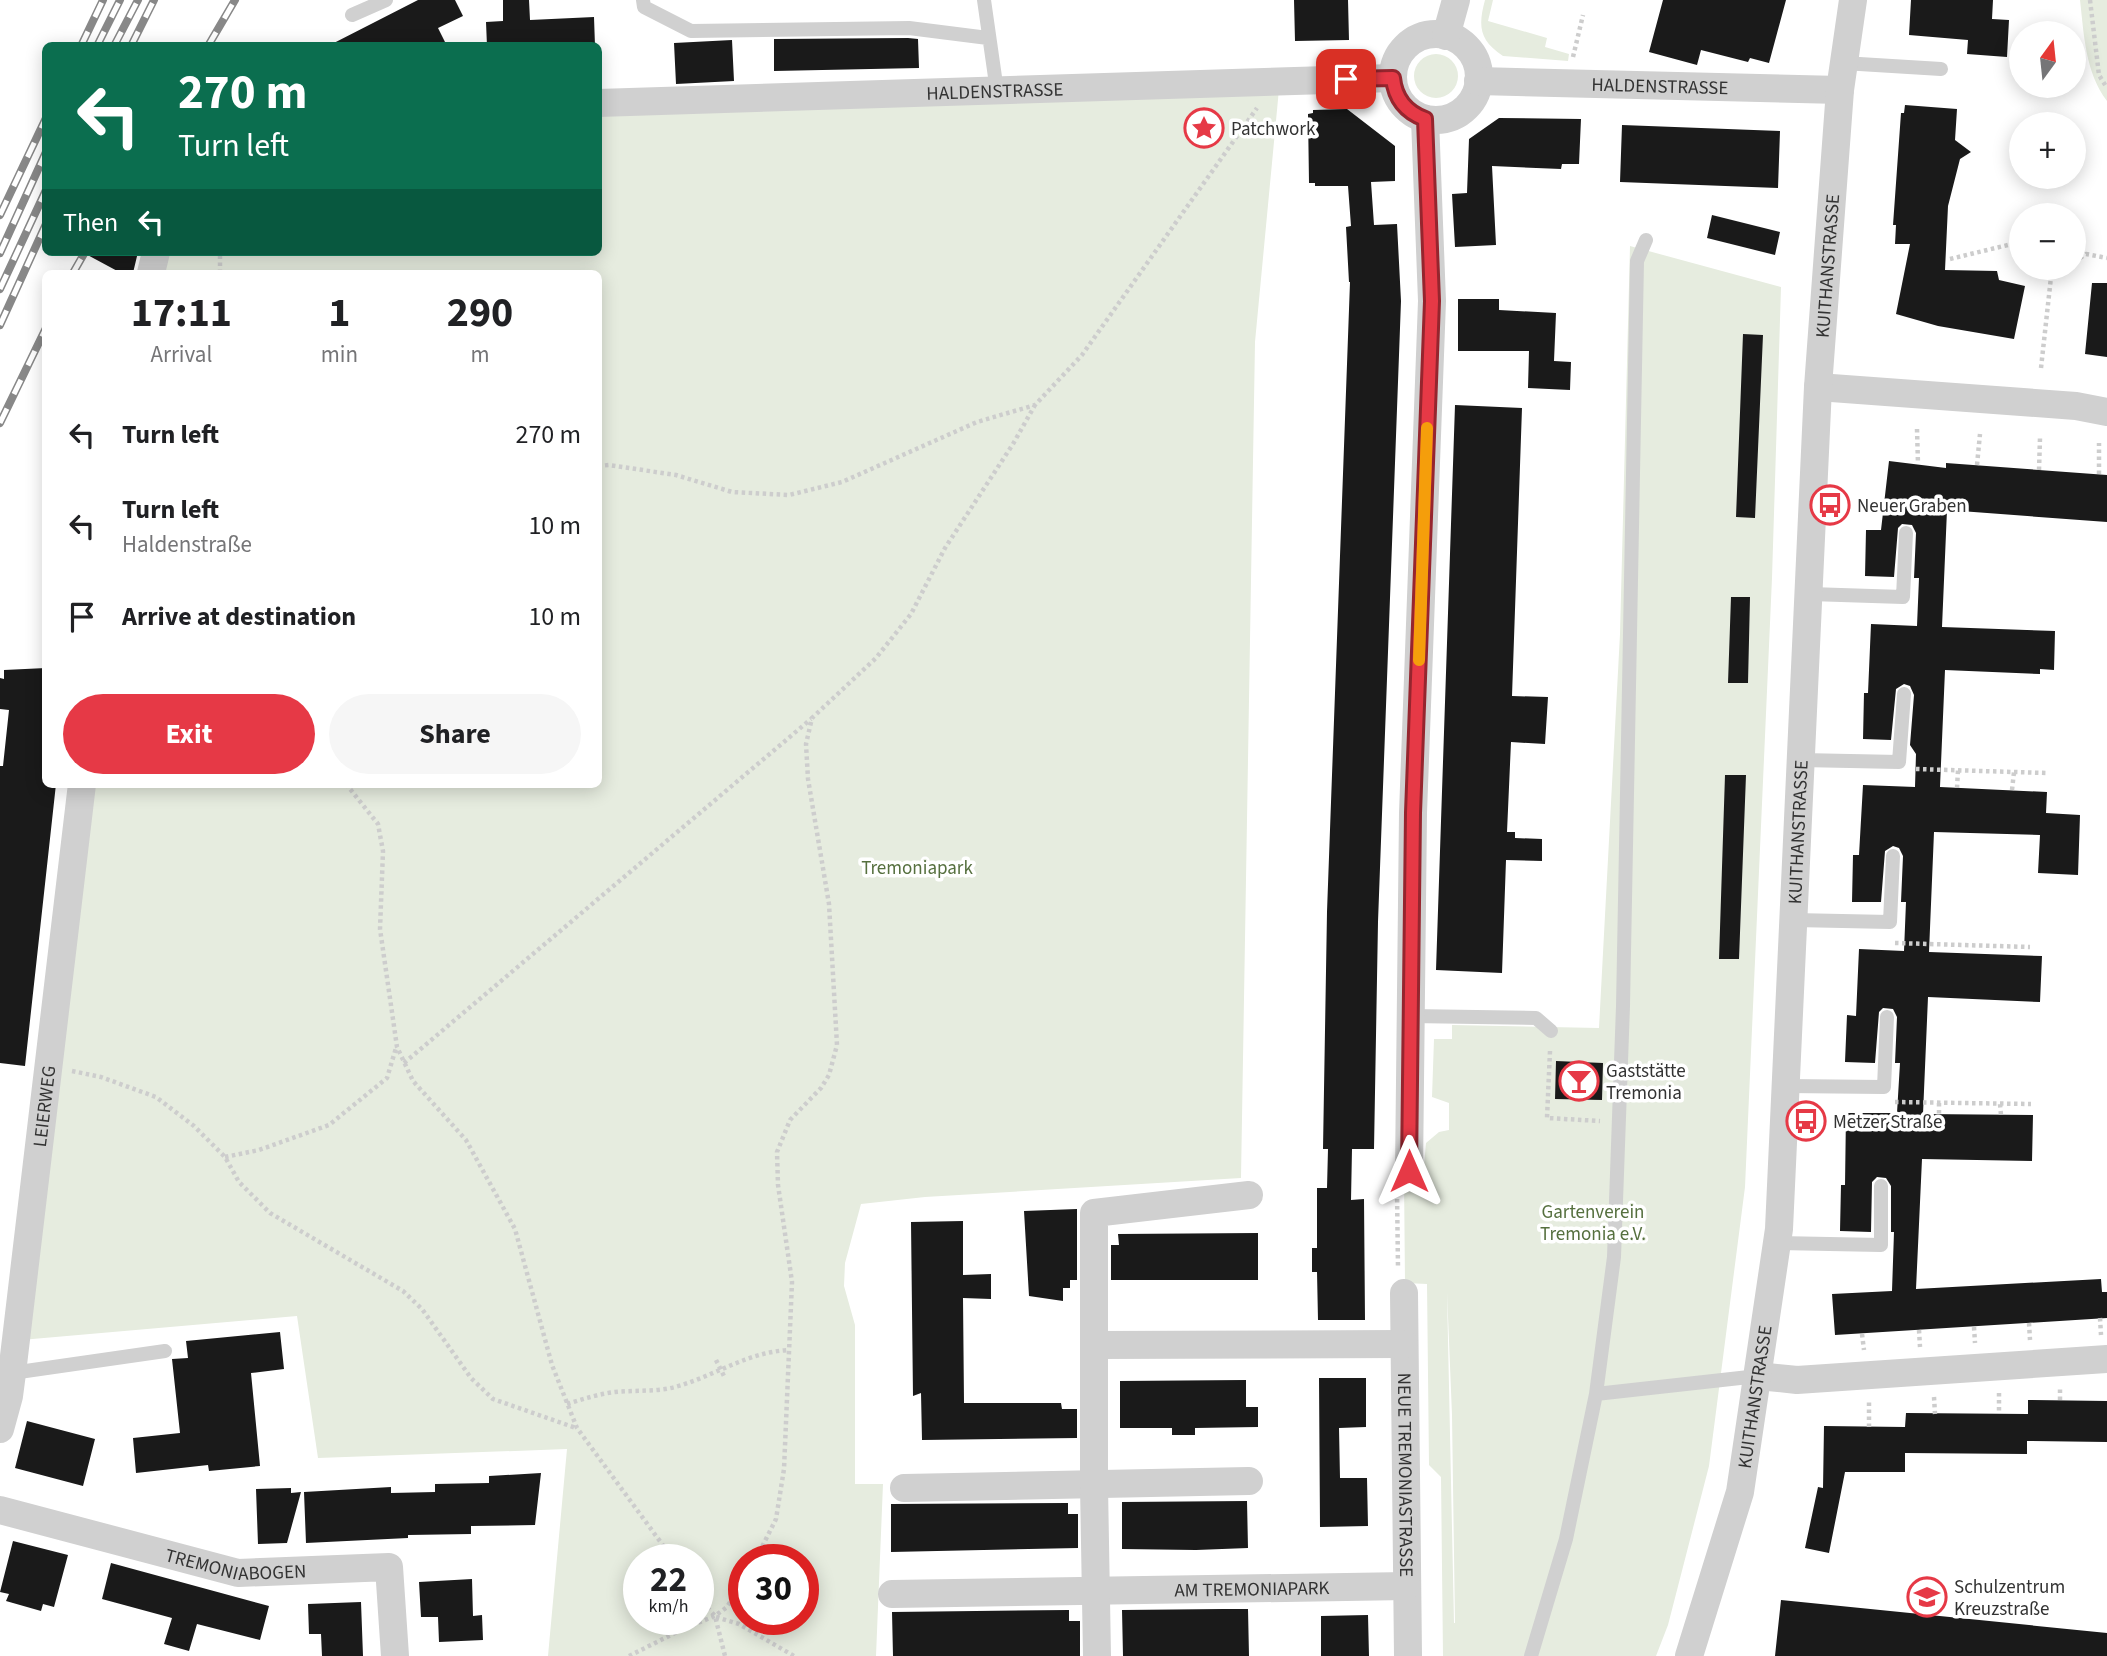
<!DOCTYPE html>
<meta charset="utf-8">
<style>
:root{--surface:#fff;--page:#f6f6f6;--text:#202124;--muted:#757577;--accent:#e63946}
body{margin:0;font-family:"Source Sans 3",sans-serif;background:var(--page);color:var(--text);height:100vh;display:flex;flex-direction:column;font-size:26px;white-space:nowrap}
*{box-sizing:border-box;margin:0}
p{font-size:23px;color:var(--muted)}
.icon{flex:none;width:38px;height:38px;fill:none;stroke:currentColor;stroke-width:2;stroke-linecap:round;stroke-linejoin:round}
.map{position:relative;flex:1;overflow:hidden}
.panel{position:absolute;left:42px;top:270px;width:560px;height:518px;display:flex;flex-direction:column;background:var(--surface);border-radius:10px;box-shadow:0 4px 18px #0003}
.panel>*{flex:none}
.guide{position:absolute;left:42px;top:42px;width:560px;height:214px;border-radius:10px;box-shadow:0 4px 18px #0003;background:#0b6e4f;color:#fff;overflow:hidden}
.needle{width:46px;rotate:15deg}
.tools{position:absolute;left:2009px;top:21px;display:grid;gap:14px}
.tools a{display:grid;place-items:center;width:77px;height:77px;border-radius:50%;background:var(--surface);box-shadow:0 4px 18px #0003;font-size:35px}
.speed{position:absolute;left:623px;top:1544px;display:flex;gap:14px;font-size:35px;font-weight:700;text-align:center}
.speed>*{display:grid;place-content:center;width:91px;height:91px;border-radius:50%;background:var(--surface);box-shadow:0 4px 18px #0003;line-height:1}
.speed small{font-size:18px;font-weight:400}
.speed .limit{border:10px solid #d22;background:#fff;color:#111}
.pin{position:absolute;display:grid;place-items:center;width:60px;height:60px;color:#fff;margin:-30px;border-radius:14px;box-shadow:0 4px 10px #0006}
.me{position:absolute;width:77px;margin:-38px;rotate:0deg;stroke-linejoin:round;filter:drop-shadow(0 0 5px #0008)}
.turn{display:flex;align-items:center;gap:24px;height:147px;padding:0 21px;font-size:32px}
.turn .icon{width:91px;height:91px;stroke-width:2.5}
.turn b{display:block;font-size:49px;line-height:60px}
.then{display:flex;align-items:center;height:66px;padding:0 21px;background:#0003;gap:14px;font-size:26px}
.eta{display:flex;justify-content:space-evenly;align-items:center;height:119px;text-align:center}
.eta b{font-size:42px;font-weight:700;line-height:49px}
.cta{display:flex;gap:14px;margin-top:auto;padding:14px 21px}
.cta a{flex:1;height:80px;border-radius:42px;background:var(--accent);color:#fff;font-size:28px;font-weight:700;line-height:80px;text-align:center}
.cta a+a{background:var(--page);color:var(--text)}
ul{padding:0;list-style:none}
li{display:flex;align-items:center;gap:21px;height:91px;padding:0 21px}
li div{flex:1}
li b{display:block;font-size:26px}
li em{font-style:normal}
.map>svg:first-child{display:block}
.green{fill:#e6ecdf;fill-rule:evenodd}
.building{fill:#1a1a1a}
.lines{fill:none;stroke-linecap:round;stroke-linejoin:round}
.path{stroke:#cdcdcd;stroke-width:4.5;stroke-dasharray:3.5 3.5;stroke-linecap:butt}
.lane{stroke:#d0d0d0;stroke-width:14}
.street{stroke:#d0d0d0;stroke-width:28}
.rail-casing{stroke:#888;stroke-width:8}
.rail{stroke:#fff;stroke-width:5;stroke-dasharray:16;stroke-linecap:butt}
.route-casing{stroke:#96252e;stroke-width:18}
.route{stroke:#e63946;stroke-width:12}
.slow{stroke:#f59e0b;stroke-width:12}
.labels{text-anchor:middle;stroke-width:7;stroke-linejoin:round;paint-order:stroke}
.street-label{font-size:19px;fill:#333;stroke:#fff}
.poi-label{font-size:19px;fill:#333;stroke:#fff;text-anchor:start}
.park-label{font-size:19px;fill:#56703f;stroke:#fff}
</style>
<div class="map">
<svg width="2107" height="1656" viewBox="0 0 2107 1656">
<rect width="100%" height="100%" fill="#fff"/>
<path class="green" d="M 1485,0 L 1493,0 L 1488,21 L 1547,38 L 1545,47 L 1569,54 L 1568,61 L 1503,56 C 1479,40 1478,26 1485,0 Z
M 2080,0 L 2107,0 L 2107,101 C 2085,72 2084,34 2080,0 Z
M1414 76a22 22 0 1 1 44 0a22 22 0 1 1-44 0Z
M 1279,89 L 1255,342 L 1241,1178 L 925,1197 L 861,1204 L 845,1263 L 844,1286 L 855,1325 L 855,1484 L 883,1484 L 876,1656 L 548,1656 L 567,1449 L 318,1458 L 297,1316 L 21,1340 L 86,784 L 598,784 L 598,273 L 154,273 L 159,252 L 598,252 L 599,109 ZM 639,1559 L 698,1559 L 698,1619 L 639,1619 ZM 744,1559 L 803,1559 L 803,1619 L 744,1619 Z
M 1630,246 L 1781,287 L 1772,578 L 1745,1187 L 1709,1466 L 1668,1625 L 1656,1656 L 1443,1656 L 1441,1477 L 1429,1465 L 1427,1284 L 1405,1283 L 1404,1177 L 1423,1177 L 1426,1143 L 1439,1132 L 1449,1130 L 1449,1103 L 1432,1097 L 1434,1039 L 1452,1039 L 1452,1025 L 1599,1028 L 1620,634 ZM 1447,1292 L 1452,1415 L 1455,1623 L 1454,1623 Z"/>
<path class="building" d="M 418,0 L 455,0 L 463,16 L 438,28 L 447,46 L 328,46 Z
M 503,0 L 529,0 L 530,20 L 594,17 L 595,46 L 487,46 L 486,22 L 503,21 Z
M 1294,0 L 1348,0 L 1349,40 L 1295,41 Z
M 1663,0 L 1786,0 L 1769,63 L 1750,58 L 1748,62 L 1701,50 L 1697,65 L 1649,52 Z
M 1911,0 L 1993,0 L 1992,19 L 2009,20 L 2007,57 L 1967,54 L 1968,40 L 1909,35 Z
M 908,38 L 918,39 L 919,68 L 774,71 L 774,39 Z
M 732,40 L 734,81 L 676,84 L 674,43 Z
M 1905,105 L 1957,109 L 1955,140 L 1971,152 L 1960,159 L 1948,206 L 1945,270 L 1997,271 L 1999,280 L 2025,286 L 2014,339 L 1938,326 L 1896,314 L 1910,244 L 1895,244 L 1896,225 L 1893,225 L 1901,113 L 1904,113 Z
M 1347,109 L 1395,146 L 1395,181 L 1371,182 L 1374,225 L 1397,224 L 1401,301 L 1378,922 L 1374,1149 L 1352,1149 L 1351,1200 L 1364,1199 L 1365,1320 L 1318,1320 L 1317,1272 L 1312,1272 L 1312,1248 L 1317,1248 L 1317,1188 L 1327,1188 L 1328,1149 L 1323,1149 L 1327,912 L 1350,282 L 1349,282 L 1346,227 L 1351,226 L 1348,186 L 1315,186 L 1315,183 L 1309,183 L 1308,114 L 1313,113 L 1313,110 Z
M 1499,118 L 1581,119 L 1579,164 L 1562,164 L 1561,169 L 1492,166 L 1496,245 L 1455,247 L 1452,194 L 1467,193 L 1469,139 Z
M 1622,125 L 1780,131 L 1778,188 L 1620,182 Z
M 1712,215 L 1780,232 L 1775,255 L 1707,238 Z
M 82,252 L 138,252 L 133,273 L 121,273 Z
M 2092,283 L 2107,283 L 2107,357 L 2085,354 Z
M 1458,299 L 1499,299 L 1499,310 L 1556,313 L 1554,361 L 1571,362 L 1570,390 L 1528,388 L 1529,351 L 1458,351 Z
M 1743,334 L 1763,335 L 1755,518 L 1736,517 Z
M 1455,405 L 1522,408 L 1512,696 L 1548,697 L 1545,744 L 1511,742 L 1507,832 L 1515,832 L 1515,838 L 1542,839 L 1542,861 L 1506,860 L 1502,973 L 1436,970 Z
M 1889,461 L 1946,468 L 1946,463 L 2107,475 L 2107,522 L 1947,510 L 1942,627 L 2055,631 L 2054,670 L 2040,669 L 2040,674 L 1945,670 L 1940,787 L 2047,792 L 2046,813 L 2080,815 L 2078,875 L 2038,873 L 2040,835 L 1934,832 L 1929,952 L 2042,956 L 2040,1002 L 1928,997 L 1923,1114 L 2033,1115 L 2032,1161 L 1922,1159 L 1916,1289 L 2101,1279 L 2102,1292 L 2107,1292 L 2107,1318 L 1835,1335 L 1832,1294 L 1892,1291 L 1894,1232 L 1891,1232 L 1891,1186 L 1886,1178 L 1877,1177 L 1872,1182 L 1871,1232 L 1840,1231 L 1841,1185 L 1845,1185 L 1846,1113 L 1897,1113 L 1900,1063 L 1895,1063 L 1897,1017 L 1893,1009 L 1883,1008 L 1879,1012 L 1875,1063 L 1845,1062 L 1847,1015 L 1856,1016 L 1859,949 L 1904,951 L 1906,902 L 1901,902 L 1903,856 L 1899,848 L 1893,846 L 1885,851 L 1881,902 L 1852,902 L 1853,855 L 1859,855 L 1863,785 L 1915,787 L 1916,754 L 1910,745 L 1914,695 L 1910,686 L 1904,684 L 1896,689 L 1891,740 L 1863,739 L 1864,693 L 1868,693 L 1871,624 L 1917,626 L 1919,578 L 1914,578 L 1916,533 L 1912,525 L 1902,524 L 1898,528 L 1894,577 L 1865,576 L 1866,530 L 1881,530 Z
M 1731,597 L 1750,597 L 1748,683 L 1728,683 Z
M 46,668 L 46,784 L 56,784 L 25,1066 L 0,1063 L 0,766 L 3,766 L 9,710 L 0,709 L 0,678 L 4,679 L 4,670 Z
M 1725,775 L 1746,775 L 1739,959 L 1719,959 Z
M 1556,1061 L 1603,1063 L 1602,1100 L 1555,1099 Z
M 1077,1209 L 1077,1280 L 1070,1280 L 1070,1288 L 1063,1288 L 1063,1301 L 1029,1296 L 1024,1211 Z
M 963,1221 L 963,1275 L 991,1274 L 991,1299 L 963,1298 L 964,1403 L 1061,1403 L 1062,1409 L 1077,1409 L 1077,1438 L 922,1440 L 921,1393 L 913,1396 L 911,1222 Z
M 1258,1233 L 1258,1280 L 1111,1280 L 1111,1245 L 1119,1245 L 1118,1234 Z
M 280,1332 L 284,1369 L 251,1373 L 260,1466 L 209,1471 L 208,1465 L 136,1473 L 133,1438 L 180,1433 L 172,1359 L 188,1358 L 186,1341 Z
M 1319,1378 L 1366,1378 L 1366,1427 L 1339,1428 L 1340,1478 L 1367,1478 L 1368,1526 L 1320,1527 Z
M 1246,1380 L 1246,1407 L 1258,1407 L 1258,1427 L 1195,1428 L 1195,1435 L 1172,1435 L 1172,1428 L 1120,1428 L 1120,1381 Z
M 2028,1400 L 2107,1401 L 2107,1442 L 2027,1441 L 2027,1454 L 1905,1453 L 1905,1472 L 1845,1472 L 1829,1553 L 1805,1548 L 1818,1487 L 1823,1488 L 1824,1426 L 1905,1427 L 1906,1413 L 2028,1414 Z
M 27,1421 L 95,1439 L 83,1486 L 15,1468 Z
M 541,1473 L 535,1525 L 471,1526 L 471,1534 L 408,1535 L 408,1538 L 306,1543 L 304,1492 L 391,1487 L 391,1493 L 435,1492 L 435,1484 L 489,1483 L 489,1476 Z
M 291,1488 L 291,1493 L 301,1492 L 287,1543 L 258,1544 L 256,1489 Z
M 1247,1501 L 1248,1548 L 1196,1550 L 1122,1549 L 1122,1502 Z
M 1068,1503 L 1068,1514 L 1078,1514 L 1078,1548 L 891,1552 L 891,1504 Z
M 13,1541 L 68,1555 L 54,1607 L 43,1604 L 41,1611 L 6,1601 L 9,1594 L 0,1592 Z
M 111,1563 L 269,1606 L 260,1640 L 197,1624 L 189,1651 L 164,1644 L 172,1618 L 102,1599 Z
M 472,1579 L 473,1616 L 482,1615 L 483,1640 L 439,1642 L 438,1617 L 421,1617 L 419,1582 Z
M 1781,1600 L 2107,1633 L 2107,1656 L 1775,1656 Z
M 361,1602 L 363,1656 L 322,1656 L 321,1634 L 309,1634 L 308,1604 Z
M 1223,1609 L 1248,1609 L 1249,1656 L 1123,1656 L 1122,1610 Z
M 1069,1610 L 1069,1621 L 1080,1621 L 1080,1656 L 893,1656 L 892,1612 Z
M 1368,1615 L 1369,1656 L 1321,1656 L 1321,1616 Z"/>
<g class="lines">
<path class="path" d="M 2090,0 L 2099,75 L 2107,88
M 1573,57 L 1583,15
M 1950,259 L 2012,244 L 2021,252
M 2074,262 L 2086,254 L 2107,258
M 220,273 L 220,252
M 2041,368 L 2052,268
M 1917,429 L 1918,464
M 1977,465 L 1980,434
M 598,466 L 609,465 L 676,475 L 732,492 L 789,495 L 842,482 L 977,422 L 1035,405 L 1082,355 L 1257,108
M 2039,470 L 2040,438
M 2099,474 L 2099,443
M 1916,769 L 2047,773
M 346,784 L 378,824 L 380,835 L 383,851 L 380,929 L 397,1047 L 413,1081 L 466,1140 L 515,1229 L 552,1365 L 577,1428 L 673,1559
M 1957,788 L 1958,770
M 2012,790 L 2014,772
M 1895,943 L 2030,947
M 1550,1051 L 1547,1118 L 1600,1121
M 404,1063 L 811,719
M 72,1071 L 101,1077 L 156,1097 L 194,1126 L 225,1157 L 239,1182 L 270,1213 L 403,1291 L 422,1309 L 471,1378 L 493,1399 L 576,1428
M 1895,1102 L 2031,1104
M 1939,1103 L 1939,1114
M 2000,1104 L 2001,1115
M 225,1157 L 259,1150 L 329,1125 L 387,1078 L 396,1048
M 1397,1192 L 1398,1268
M 2100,1318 L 2101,1335
M 2029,1323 L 2030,1340
M 1974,1327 L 1975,1343
M 1919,1330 L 1920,1347
M 1862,1334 L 1864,1350
M 716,1360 L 725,1378
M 1999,1393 L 1999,1414
M 1934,1397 L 1935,1414
M 2060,1400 L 2060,1387
M 567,1404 C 583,1399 599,1394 615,1392 C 635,1390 656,1392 675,1387 C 715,1376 747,1352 789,1350
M 1869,1427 L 1869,1400
M 756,1559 L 776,1519 L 784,1469 L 792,1282 L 778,1185 L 777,1152 L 790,1120 L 821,1088 L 829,1075 L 837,1045 L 829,904 L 808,779 L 806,744 L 812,718 L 876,658 L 911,614 L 945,548 L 1013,444 L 1035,405
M 698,1597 L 715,1616 L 725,1656
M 716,1617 L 739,1624 L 794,1656
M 629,1656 L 685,1628 L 715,1616 L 727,1607 L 744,1580"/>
<path class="lane" d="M 643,0 L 644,7 L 691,31 L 909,28 L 988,38
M 984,0 L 997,91
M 352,15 L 386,0
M 1843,63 L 1941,69
M 1810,594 L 1903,597 L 1906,533
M 1801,760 L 1899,762 L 1904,694
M 1794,920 L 1890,922 L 1893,856
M 1410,1016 L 1536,1018 L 1551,1031
M 1786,1086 L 1884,1087 L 1887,1017
M 1777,1243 L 1881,1245 L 1881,1186
M 12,1373 L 165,1351
M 1596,1394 L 1758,1376
M 1531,1656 L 1566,1539 L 1596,1394 L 1614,1257 L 1623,1006 L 1637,261 L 1646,240"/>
<g class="street">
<circle cx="1436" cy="77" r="43"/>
<path d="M 1446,36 L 1456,0"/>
<path id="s1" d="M 1478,81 L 1840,90"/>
<path id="s2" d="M 598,103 L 1393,78"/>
<path d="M 151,273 L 156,252"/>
<path d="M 1818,387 L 2076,406 L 2107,412"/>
<path d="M 1409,1171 L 1413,813 L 1432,301 L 1425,119"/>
<path id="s3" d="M 1404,1293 L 1408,1656"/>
<path d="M 1095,1345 L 1404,1344"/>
<path d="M 1758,1376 L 1797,1380 L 2107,1359"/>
<path id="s4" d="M 0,1429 L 9,1396 L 12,1373 L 82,784"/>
<path d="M 904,1488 L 1249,1481"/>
<path id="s5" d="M 0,1510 L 238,1573 L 389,1567 L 395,1656"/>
<path id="s6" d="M 892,1594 L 1407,1586"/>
<path d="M 1097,1656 L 1094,1486 L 1094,1213 L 1249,1195"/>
<path id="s7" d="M 1689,1656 L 1740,1492 L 1779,1229 L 1818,387 L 1840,90 L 1853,0"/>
</g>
<g class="rail-casing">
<path id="rail" d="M 81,46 L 103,0
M 97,46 L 120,0
M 114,46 L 138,0
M 131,46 L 154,0
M 208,46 L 235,0
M 0,215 L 46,118
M 0,253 L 46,152
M 73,273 L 85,252
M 0,289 L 46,190
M 0,325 L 46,224
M 0,423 L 46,328"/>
</g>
<use href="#rail" class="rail"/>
</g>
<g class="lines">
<g class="route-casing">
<path id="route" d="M 1346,79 L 1393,78 C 1395,98 1406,112 1425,119 L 1432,301 L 1413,813 L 1409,1171"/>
</g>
<use href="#route" class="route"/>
<path class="slow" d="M 1419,660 L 1427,428"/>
</g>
<defs>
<g id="sight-ring" transform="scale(2.0125)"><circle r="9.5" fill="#fff" stroke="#e63946" stroke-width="1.5"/><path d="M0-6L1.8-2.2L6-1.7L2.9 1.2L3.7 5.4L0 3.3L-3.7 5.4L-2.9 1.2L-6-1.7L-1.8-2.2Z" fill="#e63946"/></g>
<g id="bus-ring" transform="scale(2.0125)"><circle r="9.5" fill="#fff" stroke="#e63946" stroke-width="1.5"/><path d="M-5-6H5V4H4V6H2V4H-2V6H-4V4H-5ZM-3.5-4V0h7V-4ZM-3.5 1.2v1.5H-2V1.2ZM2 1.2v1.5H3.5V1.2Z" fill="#e63946"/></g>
<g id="bar-ring" transform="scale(2.0125)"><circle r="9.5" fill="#fff" stroke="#e63946" stroke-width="1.5"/><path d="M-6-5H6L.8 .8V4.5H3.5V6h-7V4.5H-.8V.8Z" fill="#e63946"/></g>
<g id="school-ring" transform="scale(2.0125)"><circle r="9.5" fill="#fff" stroke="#e63946" stroke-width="1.5"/><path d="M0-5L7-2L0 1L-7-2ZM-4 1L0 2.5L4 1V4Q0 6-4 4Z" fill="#e63946"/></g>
</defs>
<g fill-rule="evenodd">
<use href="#sight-ring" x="1204" y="128"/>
<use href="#bus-ring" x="1830" y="505"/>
<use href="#bar-ring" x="1579" y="1081"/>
<use href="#bus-ring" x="1806" y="1121"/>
<use href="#school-ring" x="1927" y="1597"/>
</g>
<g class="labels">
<g class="street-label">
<text dy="7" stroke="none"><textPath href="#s1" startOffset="182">HALDENSTRASSE</textPath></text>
<text dy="7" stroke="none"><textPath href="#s2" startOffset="397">HALDENSTRASSE</textPath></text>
<text dy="7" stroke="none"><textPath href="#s7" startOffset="1402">KUITHANSTRASSE</textPath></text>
<text dy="7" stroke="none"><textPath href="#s7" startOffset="835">KUITHANSTRASSE</textPath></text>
<text dy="7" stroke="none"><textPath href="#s4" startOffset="326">LEIERWEG</textPath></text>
<text dy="7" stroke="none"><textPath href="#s7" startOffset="268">KUITHANSTRASSE</textPath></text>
<text dy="7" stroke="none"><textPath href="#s3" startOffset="182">NEUE TREMONIASTRASSE</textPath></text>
<text dy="7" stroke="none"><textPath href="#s5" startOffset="243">TREMONIABOGEN</textPath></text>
<text dy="7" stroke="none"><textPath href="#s6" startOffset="360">AM TREMONIAPARK</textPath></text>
</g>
<g class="poi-label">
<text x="1231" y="135">Patchwork</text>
<text x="1857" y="512">Neuer Graben</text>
<text x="1606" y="1077">Gaststätte<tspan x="1606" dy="22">Tremonia</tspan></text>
<text x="1833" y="1128">Metzer Straße</text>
<text x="1954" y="1593">Schulzentrum<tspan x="1954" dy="22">Kreuzstraße</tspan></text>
</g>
<g class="park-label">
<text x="917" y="874">Tremoniapark</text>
<text x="1593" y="1218">Gartenverein<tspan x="1593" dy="22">Tremonia e.V.</tspan></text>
</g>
</g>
</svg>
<div class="tools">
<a><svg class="needle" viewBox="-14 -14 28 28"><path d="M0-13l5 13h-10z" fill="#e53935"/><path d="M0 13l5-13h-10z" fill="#757577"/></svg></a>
<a>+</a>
<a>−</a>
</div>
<div class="speed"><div>22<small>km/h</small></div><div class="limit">30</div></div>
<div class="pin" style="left:1346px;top:79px;background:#d93025"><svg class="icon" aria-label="arrive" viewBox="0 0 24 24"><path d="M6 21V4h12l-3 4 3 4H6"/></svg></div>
<svg class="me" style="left:1409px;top:1171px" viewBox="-20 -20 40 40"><path d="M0-17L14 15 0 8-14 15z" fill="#e63946" stroke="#fff" stroke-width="4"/></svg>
<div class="guide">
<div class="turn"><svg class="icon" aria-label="left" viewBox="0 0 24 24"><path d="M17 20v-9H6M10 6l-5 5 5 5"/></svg><div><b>270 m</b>Turn left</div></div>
<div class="then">Then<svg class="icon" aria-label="left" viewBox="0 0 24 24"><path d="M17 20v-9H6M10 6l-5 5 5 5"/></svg></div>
</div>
<section class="panel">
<div class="eta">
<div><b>17:11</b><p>Arrival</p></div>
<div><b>1</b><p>min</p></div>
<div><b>290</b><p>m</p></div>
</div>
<ul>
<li><svg class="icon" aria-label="left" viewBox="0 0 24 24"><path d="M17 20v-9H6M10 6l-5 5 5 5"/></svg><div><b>Turn left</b></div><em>270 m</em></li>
<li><svg class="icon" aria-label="left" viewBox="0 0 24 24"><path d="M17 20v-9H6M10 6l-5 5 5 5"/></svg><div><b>Turn left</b><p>Haldenstraße</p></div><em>10 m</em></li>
<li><svg class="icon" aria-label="arrive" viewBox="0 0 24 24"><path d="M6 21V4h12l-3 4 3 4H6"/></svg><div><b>Arrive at destination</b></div><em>10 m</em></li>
</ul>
<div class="cta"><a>Exit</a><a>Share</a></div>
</section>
</div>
